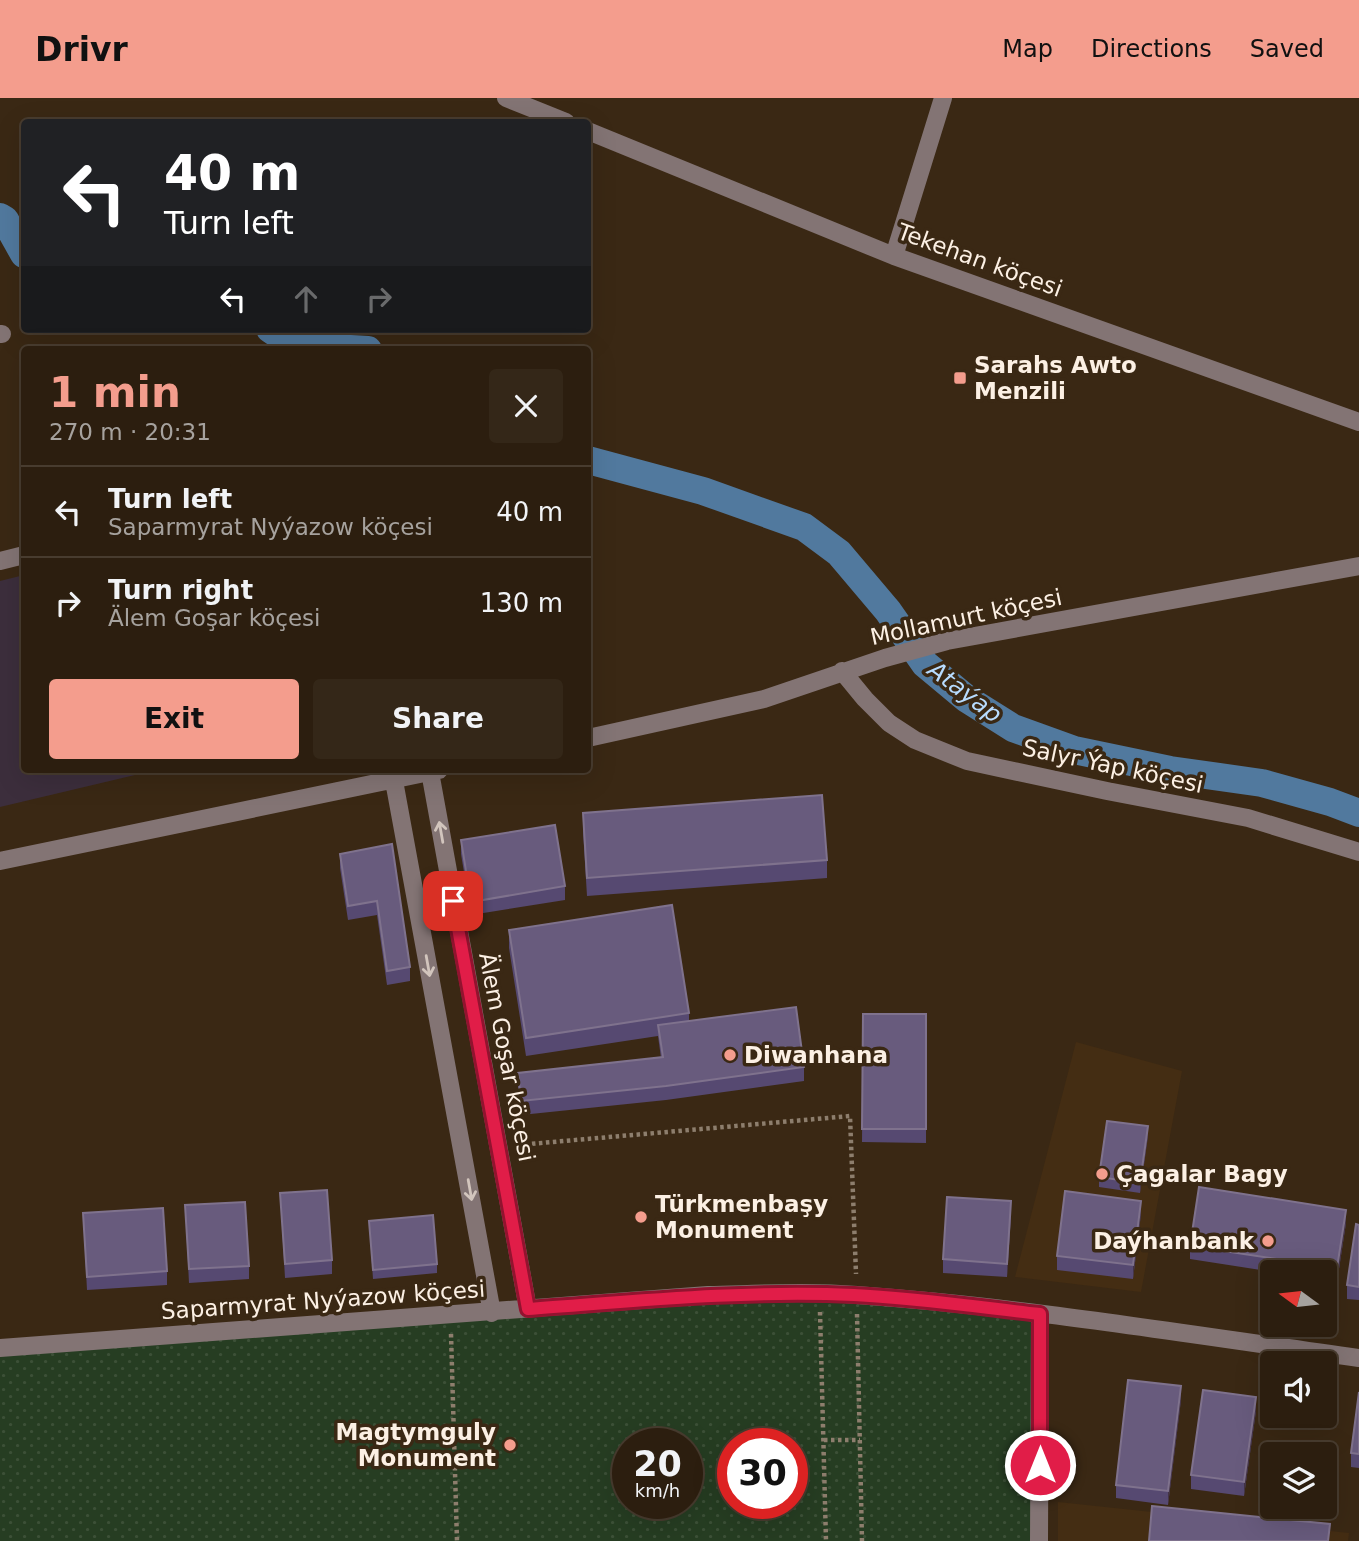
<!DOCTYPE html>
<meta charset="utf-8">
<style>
:root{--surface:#2c1e0f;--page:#342718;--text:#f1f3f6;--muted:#a6a29e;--line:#483c2f;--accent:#f49d8d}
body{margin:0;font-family:"DejaVu Sans",sans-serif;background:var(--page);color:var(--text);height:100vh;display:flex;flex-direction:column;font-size:26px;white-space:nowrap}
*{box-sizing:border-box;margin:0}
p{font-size:23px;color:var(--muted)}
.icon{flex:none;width:38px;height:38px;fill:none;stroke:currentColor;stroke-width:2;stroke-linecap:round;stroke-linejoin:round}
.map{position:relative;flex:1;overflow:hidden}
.panel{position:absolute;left:21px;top:248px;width:570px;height:427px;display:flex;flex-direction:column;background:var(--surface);border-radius:7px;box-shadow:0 7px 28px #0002,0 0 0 2px var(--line)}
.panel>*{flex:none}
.banner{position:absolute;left:21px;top:21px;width:570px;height:214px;border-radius:7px;box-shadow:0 7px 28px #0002,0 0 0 2px var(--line);background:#202124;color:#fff;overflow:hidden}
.needle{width:46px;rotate:285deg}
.tools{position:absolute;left:1260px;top:1162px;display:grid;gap:14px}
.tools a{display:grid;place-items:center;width:77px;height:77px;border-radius:7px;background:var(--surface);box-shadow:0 7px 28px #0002,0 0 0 2px var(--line);font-size:35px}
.speed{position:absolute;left:612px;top:1330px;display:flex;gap:14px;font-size:35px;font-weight:700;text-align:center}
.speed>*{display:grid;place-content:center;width:91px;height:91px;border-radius:50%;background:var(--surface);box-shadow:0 7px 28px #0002,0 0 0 2px var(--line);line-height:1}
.speed small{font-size:18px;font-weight:400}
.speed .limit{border:10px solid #d22;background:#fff;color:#111}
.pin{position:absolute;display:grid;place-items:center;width:60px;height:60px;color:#fff;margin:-30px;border-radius:14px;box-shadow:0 4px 10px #0006}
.me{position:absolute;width:77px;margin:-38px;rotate:0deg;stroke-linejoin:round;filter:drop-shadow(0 0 5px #0008)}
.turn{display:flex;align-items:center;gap:24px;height:147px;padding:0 28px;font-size:32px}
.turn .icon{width:91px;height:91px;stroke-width:2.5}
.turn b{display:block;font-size:49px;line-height:60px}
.lanes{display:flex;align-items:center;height:66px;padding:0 28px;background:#0003;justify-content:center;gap:35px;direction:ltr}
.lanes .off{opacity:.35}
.round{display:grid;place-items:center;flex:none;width:74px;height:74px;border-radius:7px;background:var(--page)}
.headline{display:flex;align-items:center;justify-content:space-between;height:119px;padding:0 28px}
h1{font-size:42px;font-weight:700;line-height:52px;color:var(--accent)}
.primary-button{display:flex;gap:14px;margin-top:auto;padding:14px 28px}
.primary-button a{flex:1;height:80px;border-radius:7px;background:var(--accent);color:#111;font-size:28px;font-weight:700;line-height:80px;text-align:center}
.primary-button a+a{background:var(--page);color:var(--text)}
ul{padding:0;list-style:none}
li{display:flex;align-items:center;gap:21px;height:91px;padding:0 28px;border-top:2px solid var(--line)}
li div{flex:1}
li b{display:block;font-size:26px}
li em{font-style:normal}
header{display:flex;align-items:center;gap:42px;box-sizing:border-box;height:98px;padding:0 35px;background:var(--accent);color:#111}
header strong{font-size:33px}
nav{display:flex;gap:38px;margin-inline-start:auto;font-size:24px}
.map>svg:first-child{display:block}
.commercial{fill:#3c2e3c}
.built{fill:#442d13}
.park{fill:url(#park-dots);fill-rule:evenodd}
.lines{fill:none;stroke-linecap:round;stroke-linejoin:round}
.canal{stroke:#51799e;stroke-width:28}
.path{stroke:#8d7e6d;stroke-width:4.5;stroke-dasharray:3.5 3.5;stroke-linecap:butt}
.minor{stroke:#837474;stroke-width:18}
.wall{fill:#564971}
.shaded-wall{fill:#443446}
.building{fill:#685b7d;stroke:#7f728d;stroke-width:2}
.oneway{stroke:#d2c5bd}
.route-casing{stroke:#92132f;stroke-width:18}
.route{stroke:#e11d48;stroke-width:12}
.poi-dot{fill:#f49d8d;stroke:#3a2814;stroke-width:2.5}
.labels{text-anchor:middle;stroke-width:7;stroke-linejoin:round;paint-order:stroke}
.street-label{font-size:23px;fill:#fcf0e4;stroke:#3a2814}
.poi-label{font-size:23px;font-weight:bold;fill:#fcf0e4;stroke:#3a2814;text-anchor:start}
.water-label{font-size:24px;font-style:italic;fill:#b8dcff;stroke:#3a2814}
</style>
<header>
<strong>Drivr</strong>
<nav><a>Map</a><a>Directions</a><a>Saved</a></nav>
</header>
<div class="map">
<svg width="1359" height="1443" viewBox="0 0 1359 1443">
<defs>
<pattern id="park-dots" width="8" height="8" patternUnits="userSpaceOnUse" patternTransform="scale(1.75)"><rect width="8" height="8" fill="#263d22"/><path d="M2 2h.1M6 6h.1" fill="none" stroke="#3c5037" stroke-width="1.8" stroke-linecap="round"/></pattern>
</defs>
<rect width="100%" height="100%" fill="#3a2814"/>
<path class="commercial" d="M 24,477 L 24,672 L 156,672 L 0,709 L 0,483 Z"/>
<path class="built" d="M 1076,944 L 1182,973 L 1141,1194 L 1015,1179 Z
M 1058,1404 L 1349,1435 L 1348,1443 L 1058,1443 Z"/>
<path class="park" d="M 708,1197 L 1040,1216 L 1039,1443 L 0,1443 L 0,1250 ZM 628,1346 L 688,1346 L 688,1405 L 628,1405 ZM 733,1346 L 793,1346 L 793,1405 L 733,1405 Z"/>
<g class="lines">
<path class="canal" d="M 0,119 L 5,122 L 24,156
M 270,231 L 289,244 L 315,249 L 368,252
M 588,362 L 703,393 L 804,429 L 839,455 L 888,513 L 925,566 L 967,601 L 1013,630 L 1074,652 L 1170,672 L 1262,685 L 1330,704 L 1359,715"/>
<path class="path" d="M 518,1047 L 850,1018 L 856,1176
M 820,1214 L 826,1443
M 857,1216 L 862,1443
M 451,1236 L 457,1443
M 824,1342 L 860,1342"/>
<path class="minor" d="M 506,0 L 566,24
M 588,33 L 894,158 L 1359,324
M 894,158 L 943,0
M 0,236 L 2,236
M 0,463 L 24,457
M 842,573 L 865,601 L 889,625 L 915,642 L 967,663 L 1107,693 L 1248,720 L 1359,754
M 588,640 L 764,601 L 885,560 L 947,543 L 1359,468
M 392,672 L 492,1215
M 430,674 L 528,1211
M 0,763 L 439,672
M 0,1250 L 708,1197 C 758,1196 808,1193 857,1197 C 1025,1209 1192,1237 1359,1260
M 1039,1443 L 1040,1216"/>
</g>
<path class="wall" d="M 583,715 L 827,762 L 827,780 L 587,798 L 583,733 Z
M 461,742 L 565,788 L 565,802 L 471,817 L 461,756 Z
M 392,746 L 410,869 L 410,883 L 387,887 L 377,817 L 348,822 L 340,770 L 340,756 Z
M 509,832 L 689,915 L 689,923 L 804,969 L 804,983 L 666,1002 L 521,1017 L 518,989 L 518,975 L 661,960 L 658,938 L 526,958 L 509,850 Z
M 863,916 L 926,916 L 926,1045 L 862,1044 Z
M 1148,1038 L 1140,1095 L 1099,1089 L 1099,1079 Z
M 280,1095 L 332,1162 L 332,1176 L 285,1180 Z
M 185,1107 L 249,1168 L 249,1181 L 189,1185 Z
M 83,1115 L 167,1173 L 167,1187 L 87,1192 Z
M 1141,1116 L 1133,1181 L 1057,1172 L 1057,1158 Z
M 1011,1117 L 1007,1179 L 943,1175 L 943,1161 Z
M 369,1123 L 437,1166 L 437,1175 L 373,1181 Z
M 1346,1125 L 1337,1184 L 1325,1182 L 1325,1174 L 1273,1174 L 1190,1161 L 1190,1148 Z
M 1359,1127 L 1359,1202 L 1347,1201 L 1347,1187 Z
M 1359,1294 L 1359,1370 L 1351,1369 L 1351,1355 Z
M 1181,1302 L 1168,1407 L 1116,1400 L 1116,1387 Z
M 1256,1313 L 1244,1398 L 1191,1391 L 1191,1377 Z"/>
<path class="shaded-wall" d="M 1148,1028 L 1148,1038 L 1140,1095 L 1140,1085 Z
M 1011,1103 L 1011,1117 L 1007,1179 L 1007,1166 Z
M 1141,1103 L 1141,1116 L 1133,1181 L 1133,1167 Z
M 1346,1112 L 1346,1125 L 1337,1184 L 1337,1170 Z
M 1181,1288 L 1181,1302 L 1168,1407 L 1168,1393 Z
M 1256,1299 L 1256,1313 L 1244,1398 L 1244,1384 Z"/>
<path class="building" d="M 822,697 L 827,762 L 587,780 L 583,715 Z
M 555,727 L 565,788 L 471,804 L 461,742 Z
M 392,746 L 410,869 L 387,873 L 377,803 L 348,808 L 340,756 Z
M 672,807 L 689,915 L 526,940 L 509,832 Z
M 796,909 L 804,969 L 666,988 L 521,1003 L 518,975 L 663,959 L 658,927 Z
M 863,916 L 926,916 L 926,1031 L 862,1031 Z
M 1107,1023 L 1148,1028 L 1140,1085 L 1099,1079 Z
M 1199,1089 L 1346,1112 L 1337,1170 L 1190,1148 Z
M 327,1092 L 332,1162 L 285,1166 L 280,1095 Z
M 1065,1093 L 1141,1103 L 1133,1167 L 1057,1158 Z
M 947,1099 L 1011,1103 L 1007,1166 L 943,1161 Z
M 245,1104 L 249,1168 L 189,1171 L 185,1107 Z
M 163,1110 L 167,1173 L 87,1179 L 83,1115 Z
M 433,1117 L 437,1166 L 373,1172 L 369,1123 Z
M 1356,1126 L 1359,1127 L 1359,1189 L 1347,1187 Z
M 1128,1282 L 1181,1288 L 1168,1393 L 1116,1387 Z
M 1203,1292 L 1256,1299 L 1244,1384 L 1191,1377 Z
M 1359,1294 L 1359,1356 L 1351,1355 Z
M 1152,1408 L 1330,1426 L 1328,1443 L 1149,1443 Z"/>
<defs><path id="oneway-shaft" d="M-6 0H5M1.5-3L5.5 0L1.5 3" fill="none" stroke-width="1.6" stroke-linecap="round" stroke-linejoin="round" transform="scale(1.75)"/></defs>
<g class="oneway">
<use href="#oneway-shaft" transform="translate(441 734) rotate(-100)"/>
<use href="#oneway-shaft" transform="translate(428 868) rotate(80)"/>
<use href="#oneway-shaft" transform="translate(470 1092) rotate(80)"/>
</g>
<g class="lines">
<g class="route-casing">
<path id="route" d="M 453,803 L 528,1211 C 637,1203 745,1192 854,1197 C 916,1200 978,1209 1040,1216 L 1040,1367"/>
</g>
<use href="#route" class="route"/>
</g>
<g class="poi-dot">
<rect x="953" y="273" width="14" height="14" rx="3.5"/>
<circle cx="730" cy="957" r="7"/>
<circle cx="1102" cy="1076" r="7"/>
<circle cx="641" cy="1119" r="7"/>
<circle cx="1268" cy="1143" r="7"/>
<circle cx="510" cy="1347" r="7"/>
</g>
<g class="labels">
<g class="street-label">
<text transform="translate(980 162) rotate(20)" y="8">Tekehan köçesi</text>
<text transform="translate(966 519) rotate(-12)" y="8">Mollamurt köçesi</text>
<text transform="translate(1113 668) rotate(12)" y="8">Salyr Ýap köçesi</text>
<text transform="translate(507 959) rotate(79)" y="8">Älem Goşar köçesi</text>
<text transform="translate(323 1202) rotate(-4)" y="8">Saparmyrat Nyýazow köçesi</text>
</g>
<g class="poi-label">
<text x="974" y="275">Sarahs Awto<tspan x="974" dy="26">Menzili</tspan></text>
<text x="744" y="965">Diwanhana</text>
<text x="1116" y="1084">Çagalar Bagy</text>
<text x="655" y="1114">Türkmenbaşy<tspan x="655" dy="26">Monument</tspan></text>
<text x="1254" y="1151" text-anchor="end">Daýhanbank</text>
<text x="496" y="1342" text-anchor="end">Magtymguly<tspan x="496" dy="26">Monument</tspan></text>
</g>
<g class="water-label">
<text transform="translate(965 594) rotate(37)" y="8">Ataýap</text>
</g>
</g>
</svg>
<div class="tools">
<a><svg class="needle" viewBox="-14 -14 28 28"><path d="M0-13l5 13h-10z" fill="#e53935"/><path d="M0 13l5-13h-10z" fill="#a6a29e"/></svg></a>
<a><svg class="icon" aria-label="sound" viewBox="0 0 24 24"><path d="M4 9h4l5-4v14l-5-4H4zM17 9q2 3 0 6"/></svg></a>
<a><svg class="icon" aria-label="layers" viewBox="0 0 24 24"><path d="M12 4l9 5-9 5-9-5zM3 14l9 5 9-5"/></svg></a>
</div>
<div class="speed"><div>20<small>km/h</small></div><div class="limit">30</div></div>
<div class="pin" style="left:453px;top:803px;background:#d93025"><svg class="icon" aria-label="arrive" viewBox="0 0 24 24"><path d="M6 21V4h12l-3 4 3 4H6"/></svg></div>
<svg class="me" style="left:1040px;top:1367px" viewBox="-20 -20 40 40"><circle r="17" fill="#e11d48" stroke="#fff" stroke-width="3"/><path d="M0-11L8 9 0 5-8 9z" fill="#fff"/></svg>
<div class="banner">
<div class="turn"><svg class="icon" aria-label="left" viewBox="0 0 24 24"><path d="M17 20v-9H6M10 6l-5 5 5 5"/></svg><div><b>40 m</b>Turn left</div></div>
<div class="lanes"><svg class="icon" aria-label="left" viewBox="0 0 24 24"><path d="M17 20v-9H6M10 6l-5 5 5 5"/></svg><svg class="icon off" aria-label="ahead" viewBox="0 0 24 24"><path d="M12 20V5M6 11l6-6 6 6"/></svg><svg class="icon off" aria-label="right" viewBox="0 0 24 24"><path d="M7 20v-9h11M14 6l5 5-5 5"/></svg></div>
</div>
<section class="panel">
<div class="headline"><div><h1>1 min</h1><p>270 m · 20:31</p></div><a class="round"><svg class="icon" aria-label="close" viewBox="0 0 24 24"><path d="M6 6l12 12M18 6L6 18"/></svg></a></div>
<ul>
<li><svg class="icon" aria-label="left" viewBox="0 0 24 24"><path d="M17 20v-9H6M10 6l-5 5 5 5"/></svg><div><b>Turn left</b><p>Saparmyrat Nyýazow köçesi</p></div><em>40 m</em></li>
<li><svg class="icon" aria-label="right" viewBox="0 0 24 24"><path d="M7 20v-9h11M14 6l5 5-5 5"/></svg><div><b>Turn right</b><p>Älem Goşar köçesi</p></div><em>130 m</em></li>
</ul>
<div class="primary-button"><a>Exit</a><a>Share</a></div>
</section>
</div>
